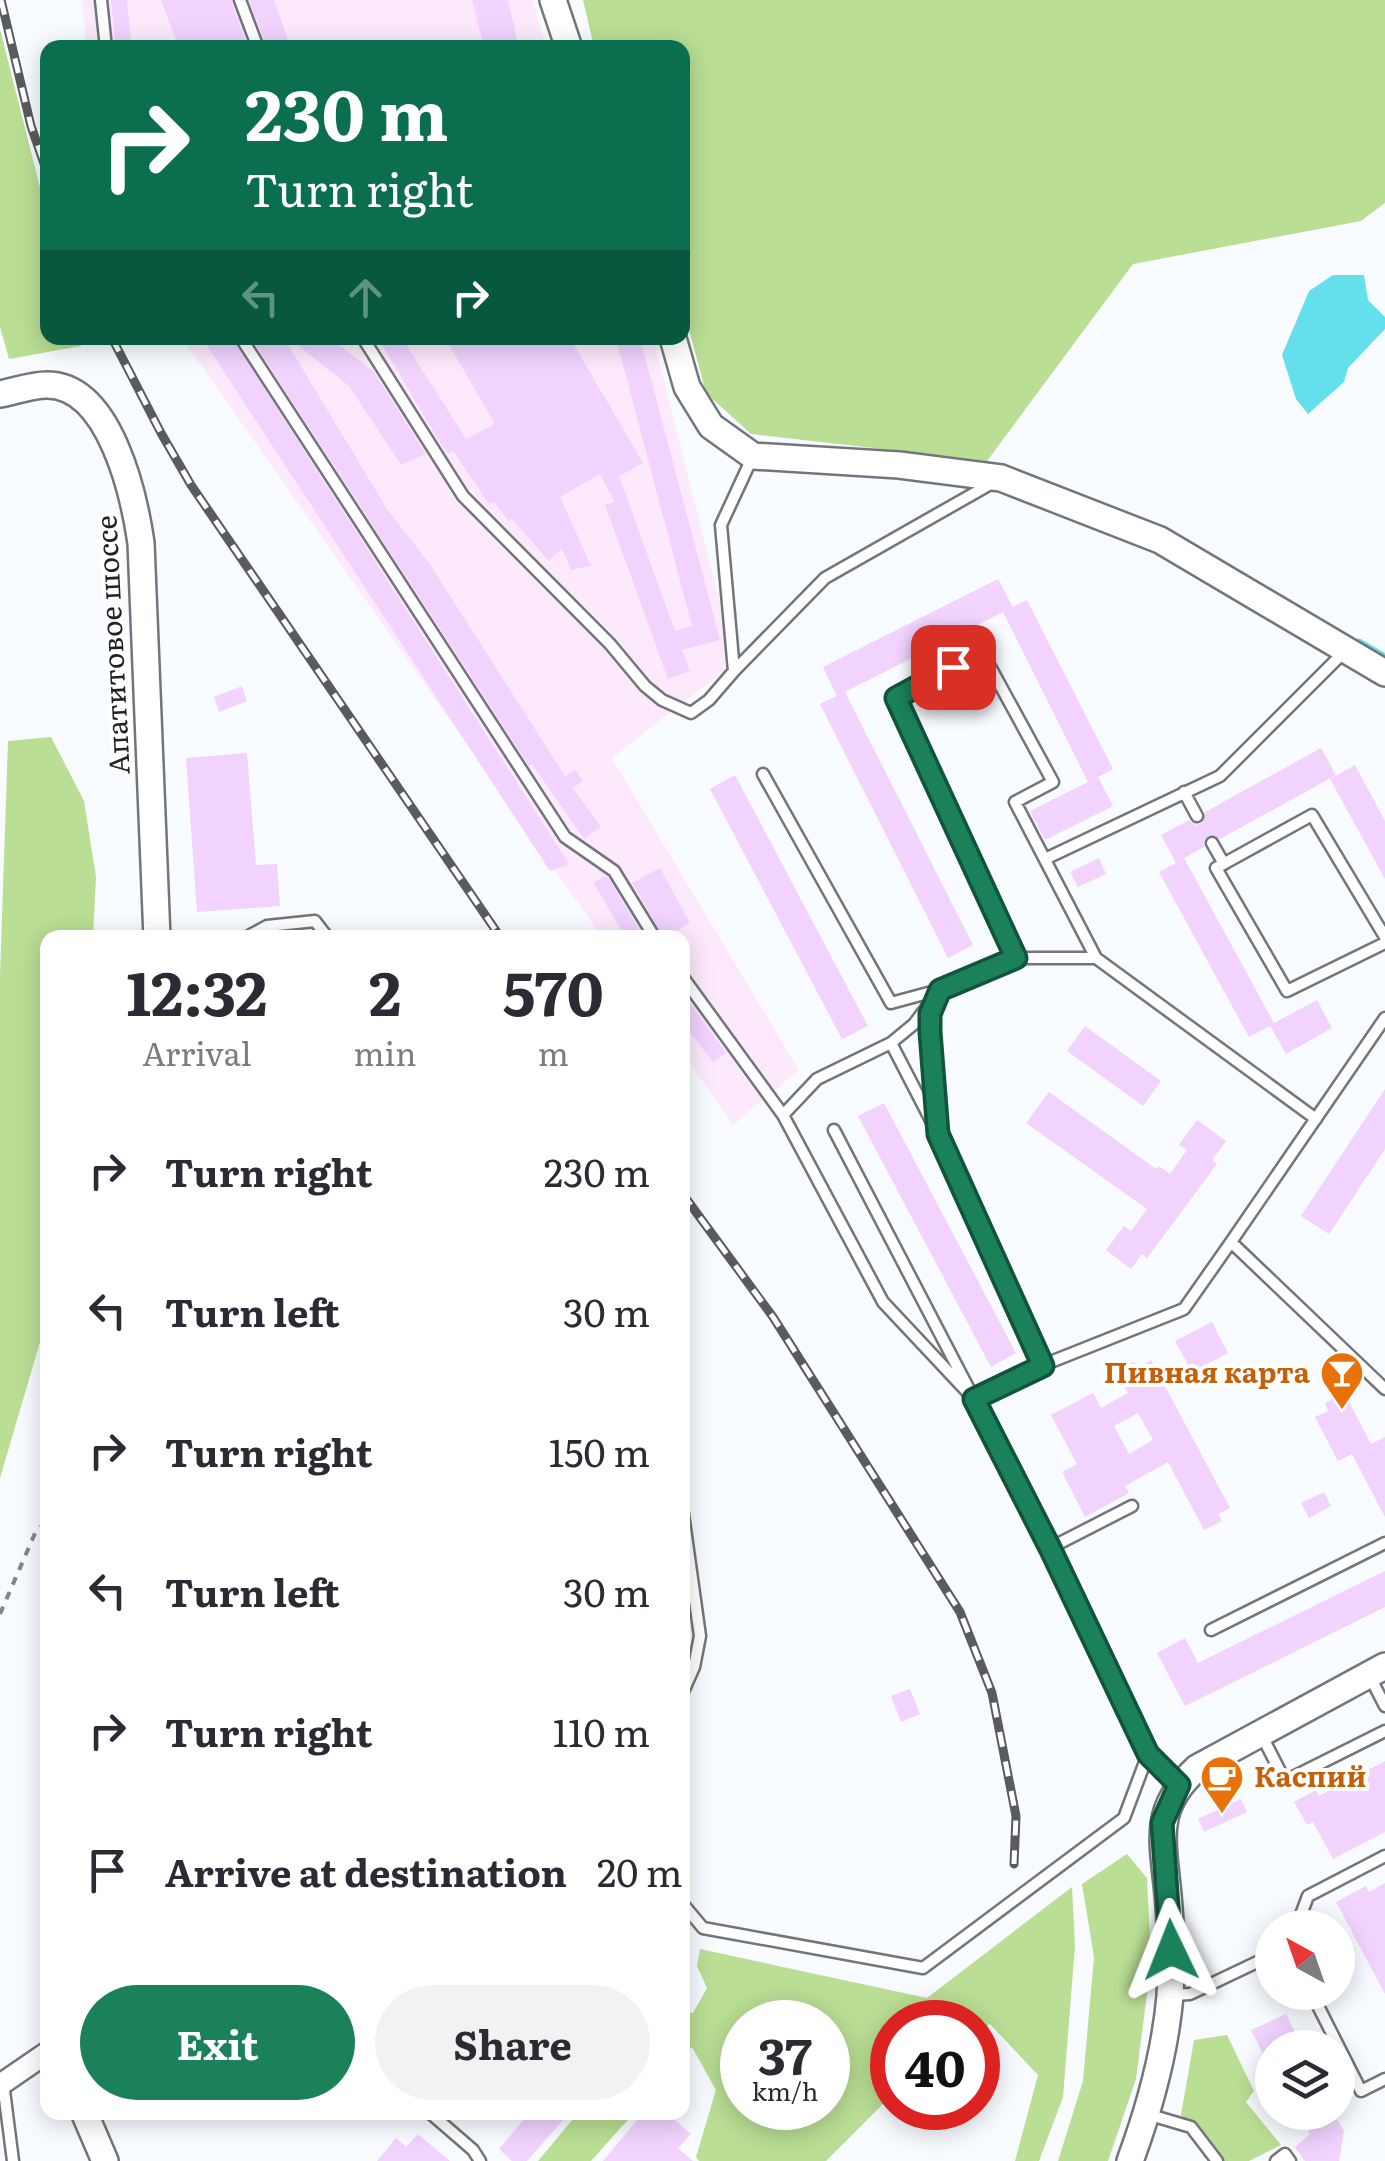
<!DOCTYPE html>
<meta charset="utf-8">
<style>
:root{--surface:#fff;--page:#f2f2f3;--text:#2b2b33;--muted:#7c7c81;--accent:#1a815b}
body{margin:0;font-family:Literata,serif;background:var(--page);color:var(--text);height:100vh;display:flex;flex-direction:column;font-size:38px;white-space:nowrap}
*{box-sizing:border-box;margin:0}
p{font-size:32px;color:var(--muted)}
.icon{flex:none;width:55px;height:55px;fill:none;stroke:currentColor;stroke-width:2;stroke-linecap:round;stroke-linejoin:round}
.map{position:relative;flex:1;overflow:hidden}
.side{position:absolute;left:40px;top:930px;width:650px;height:1190px;display:flex;flex-direction:column;background:var(--surface);border-radius:20px;box-shadow:0 5px 25px #0003}
.side>*{flex:none}
.hud{position:absolute;left:40px;top:40px;width:650px;height:305px;border-radius:20px;box-shadow:0 5px 25px #0003;background:#0b6e4f;color:#fff;overflow:hidden}
.needle{width:65px;rotate:320deg}
.fabs{position:absolute;left:1255px;top:1910px;display:grid;gap:20px}
.fabs a{display:grid;place-items:center;width:100px;height:100px;border-radius:50%;background:var(--surface);box-shadow:0 5px 25px #0003;font-size:50px}
.speed{position:absolute;left:720px;top:2000px;display:flex;gap:20px;font-size:50px;font-weight:700;text-align:center}
.speed>*{display:grid;place-content:center;width:130px;height:130px;border-radius:50%;background:var(--surface);box-shadow:0 5px 25px #0003;line-height:1}
.speed small{font-size:25px;font-weight:400}
.speed .limit{border:15px solid #d22;background:#fff;color:#111}
.pin{position:absolute;display:grid;place-items:center;width:85px;height:85px;color:#fff;margin:-42px;border-radius:20px;box-shadow:0 5px 15px #0006}
.me{position:absolute;width:110px;margin:-55px;rotate:358deg;stroke-linejoin:round;filter:drop-shadow(0 0 8px #0008)}
.turn{display:flex;align-items:center;gap:35px;height:210px;padding:0 40px;font-size:45px}
.turn .icon{width:130px;height:130px;stroke-width:2.5}
.turn b{display:block;font-size:70px;line-height:85px}
.lanes{display:flex;align-items:center;height:95px;padding:0 40px;background:#0003;justify-content:center;gap:50px;direction:ltr}
.lanes .off{opacity:.35}
.eta{display:flex;justify-content:space-evenly;align-items:center;height:170px;text-align:center}
.eta b{font-size:60px;font-weight:700;line-height:70px}
.button{display:flex;gap:20px;margin-top:auto;padding:20px 40px}
.button a{flex:1;height:115px;border-radius:60px;background:var(--accent);color:#fff;font-size:40px;font-weight:700;line-height:115px;text-align:center}
.button a+a{background:var(--page);color:var(--text)}
ul{padding:0;list-style:none}
li{display:flex;align-items:center;gap:30px;height:140px;padding:0 40px}
li div{flex:1}
li b{display:block;font-size:38px}
li em{font-style:normal}
.map>svg:first-child{display:block}
.industrial{fill:#fceafc}
.green{fill:#b9de94;fill-rule:evenodd}
.water{fill:#64dfec}
.lines{fill:none;stroke-linecap:round;stroke-linejoin:round}
.stream{stroke:#64dfec;stroke-width:5}
.building{fill:#f1d3fe;fill-rule:evenodd}
.service-casing{stroke:#72767a;stroke-width:15}
.minor-casing{stroke:#72767a;stroke-width:25}
.tertiary-casing{stroke:#72767a;stroke-width:30}
.path{stroke:#838588;stroke-width:4;stroke-dasharray:8 8;stroke-linecap:butt}
.service{stroke:#fff;stroke-width:10}
.minor{stroke:#fff;stroke-width:20}
.tertiary{stroke:#fff;stroke-width:25}
.rail-casing{stroke:#595b5d;stroke-width:9}
.rail{stroke:#fff;stroke-width:5;stroke-dasharray:15;stroke-linecap:butt}
.route-casing{stroke:#11543b;stroke-width:25}
.route{stroke:#1a815b;stroke-width:18}
.labels{text-anchor:middle;stroke-width:8;stroke-linejoin:round;paint-order:stroke}
.street-label{font-size:28px;fill:#202223;stroke:#fff}
.food-label{font-size:28px;font-weight:bold;fill:#c56008;stroke:#fff;text-anchor:end}
</style>
<div class="map">
<svg width="1385" height="2161" viewBox="0 0 1385 2161">
<rect width="100%" height="100%" fill="#f8fbff"/>
<path class="industrial" d="M 81,0 L 533,0 L 546,47 L 87,47 Z
M 182,338 L 653,338 L 727,629 L 725,670 L 612,758 L 799,1070 L 733,1125 L 683,1053 L 682,938 L 602,937 Z"/>
<path class="green" d="M 583,0 L 1385,0 L 1385,203 L 1361,221 L 1133,264 L 987,461 L 751,434 L 706,393 L 683,307 L 682,48 L 594,47 Z
M 0,29 L 47,215 L 48,338 L 79,338 L 81,346 L 9,359 L 0,327 Z
M 51,737 L 84,801 L 96,877 L 93,937 L 48,938 L 47,1318 L 0,1478 L 0,976 L 8,741 Z
M 1127,1854 L 1147,1878 L 1151,1963 L 1136,2079 L 1108,2161 L 1058,2161 L 1083,2081 L 1094,1957 L 1082,1884 Z
M 1072,1887 L 1075,1946 L 1063,2097 L 1039,2161 L 1015,2161 L 1038,2075 L 990,2024 L 978,2031 L 978,2022 L 892,2022 L 892,2095 L 826,2161 L 699,2161 L 696,2157 L 716,2090 L 692,2047 L 683,2057 L 683,2012 L 693,2013 L 707,1988 L 697,1966 L 700,1949 L 927,1998 ZM 828,2022 L 828,2108 L 742,2108 L 742,2022 Z
M 1227,2035 L 1254,2091 L 1246,2102 L 1281,2145 L 1249,2161 L 1218,2161 L 1181,2115 L 1194,2040 Z
M 578,2113 L 634,2113 L 591,2161 L 538,2161 Z"/>
<path class="water" d="M 1333,275 L 1364,275 L 1368,300 L 1385,317 L 1385,329 L 1348,368 L 1344,382 L 1308,414 L 1296,399 L 1282,355 L 1309,291 Z"/>
<g class="lines">
<path class="stream" d="M 1359,641 L 1385,656"/>
</g>
<path class="building" d="M 111,0 L 127,0 L 132,48 L 116,48 Z
M 161,0 L 231,0 L 248,48 L 179,48 Z
M 249,0 L 274,0 L 291,48 L 267,48 Z
M 472,0 L 508,0 L 519,48 L 484,48 Z
M 202,338 L 232,338 L 569,864 L 550,871 Z
M 251,338 L 284,338 L 387,509 L 429,563 L 565,776 L 575,770 L 583,781 L 573,788 L 601,827 L 584,839 L 532,764 L 529,766 Z
M 289,338 L 330,338 L 373,371 L 426,454 L 401,465 L 349,386 Z
M 378,338 L 402,338 L 466,439 L 495,424 L 445,338 L 570,338 L 643,463 L 619,476 L 675,631 L 692,626 L 616,338 L 640,338 L 720,640 L 682,650 L 690,671 L 668,679 L 605,505 L 615,502 L 600,474 L 560,497 L 591,566 L 571,570 L 562,548 L 549,561 L 511,518 L 509,521 L 494,502 L 489,504 L 453,451 L 449,454 L 442,446 Z
M 998,579 L 1013,607 L 837,696 L 823,667 Z
M 1027,600 L 1113,769 L 1088,782 L 1003,612 Z
M 242,686 L 247,701 L 219,712 L 214,697 Z
M 845,692 L 973,945 L 948,958 L 820,704 Z
M 1321,748 L 1336,775 L 1220,839 L 1209,835 L 1204,840 L 1204,847 L 1184,858 L 1274,1023 L 1317,1000 L 1332,1028 L 1286,1054 L 1270,1026 L 1249,1037 L 1159,872 L 1176,863 L 1161,835 L 1189,820 L 1196,825 L 1202,823 L 1205,812 Z
M 247,753 L 256,865 L 277,864 L 280,906 L 197,912 L 186,758 Z
M 1355,765 L 1385,821 L 1385,879 L 1330,779 Z
M 735,775 L 868,1026 L 842,1039 L 710,789 Z
M 1098,777 L 1113,806 L 1045,840 L 1030,811 Z
M 1099,858 L 1106,874 L 1078,887 L 1070,872 Z
M 660,868 L 690,923 L 664,938 L 632,883 Z
M 606,876 L 608,877 L 644,938 L 626,938 L 593,882 Z
M 682,992 L 726,1053 L 713,1062 L 682,1022 Z
M 1085,1026 L 1161,1081 L 1143,1106 L 1067,1051 Z
M 1385,1089 L 1385,1149 L 1329,1234 L 1301,1216 Z
M 1049,1092 L 1156,1169 L 1159,1166 L 1170,1174 L 1187,1150 L 1179,1145 L 1197,1120 L 1226,1141 L 1212,1160 L 1217,1164 L 1147,1258 L 1142,1254 L 1131,1269 L 1106,1250 L 1124,1226 L 1131,1231 L 1147,1209 L 1026,1123 Z
M 884,1103 L 1016,1353 L 991,1367 L 858,1116 Z
M 1212,1322 L 1228,1353 L 1192,1372 L 1175,1341 Z
M 1151,1360 L 1230,1508 L 1218,1514 L 1222,1521 L 1204,1530 L 1168,1462 L 1125,1486 L 1129,1493 L 1085,1517 L 1062,1472 L 1077,1464 L 1051,1415 L 1093,1393 L 1101,1408 L 1128,1393 L 1116,1371 L 1134,1362 L 1138,1368 ZM 1138,1413 L 1153,1440 L 1129,1454 L 1114,1426 Z
M 1337,1397 L 1340,1405 L 1348,1400 L 1371,1444 L 1385,1437 L 1385,1517 L 1352,1454 L 1338,1461 L 1315,1417 L 1328,1411 L 1325,1403 Z
M 1324,1492 L 1331,1506 L 1309,1518 L 1301,1503 Z
M 1385,1571 L 1385,1607 L 1185,1706 L 1157,1653 L 1185,1638 L 1198,1663 Z
M 910,1689 L 920,1714 L 901,1722 L 891,1696 Z
M 1385,1761 L 1385,1832 L 1333,1859 L 1313,1822 L 1307,1825 L 1294,1802 L 1316,1790 L 1319,1796 Z
M 1241,1799 L 1247,1812 L 1204,1832 L 1198,1819 Z
M 1385,1883 L 1385,1994 L 1336,1902 L 1366,1886 L 1369,1892 Z
M 1286,2014 L 1303,2048 L 1272,2048 L 1272,2073 L 1251,2030 Z
M 530,2112 L 570,2112 L 527,2161 L 512,2161 L 499,2149 Z
M 644,2112 L 666,2112 L 691,2134 L 678,2148 L 693,2161 L 603,2161 Z
M 1299,2112 L 1332,2112 L 1344,2131 L 1339,2161 L 1305,2161 L 1295,2147 L 1310,2134 Z
M 418,2134 L 450,2161 L 377,2161 L 396,2138 L 406,2147 Z"/>
<g class="lines">
<g class="service-casing">
<path id="service" d="M 101,0 L 106,48
M 240,0 L 258,48
M 241,338 L 565,837 L 614,871 L 655,938
M 363,338 L 463,496 L 610,644 L 645,686 L 662,700 L 691,713 L 709,700 L 734,671 L 721,525 L 753,456
M 734,671 L 825,578 L 994,482
M 763,774 L 891,1003 L 939,990 L 1016,958 L 1096,958 L 1316,1119
M 1184,792 L 1197,816
M 1212,843 L 1224,864
M 1045,859 L 1220,776 L 1344,652
M 1385,937 L 1312,815 L 1216,868 L 1287,991 L 1385,943
M 245,938 L 267,926 L 315,921 L 328,938
M 1016,958 L 896,699 L 982,652 L 1053,782 L 1015,802 L 1096,958
M 682,976 L 783,1115 L 883,1302 L 974,1399 L 1050,1548 L 1148,1754 L 1178,1784
M 935,1002 C 922,1035 935,1092 938,1128
M 891,1043 L 938,1134 L 1043,1365
M 783,1115 L 817,1079 L 891,1043 L 914,1024 L 939,991
M 834,1130 L 974,1399 L 1043,1365 L 1184,1309 L 1231,1242 L 1385,1389
M 1231,1242 L 1385,1018
M 682,1507 L 700,1636 L 694,1667 L 682,1694
M 1050,1548 L 1132,1506
M 1211,1630 L 1385,1543
M 1369,1675 L 1385,1706
M 1261,1734 L 1285,1781 L 1385,1731
M 682,1903 L 703,1928 L 923,1968 L 1124,1818 L 1148,1754
M 1296,1928 L 1308,1896 L 1385,1856
M 1311,1992 L 1361,2091 L 1385,2079
M 1172,1995 L 1190,1994 L 1272,1955
M 3,2083 L 13,2161
M 429,2112 L 473,2150 L 480,2161
M 1147,2114 L 1191,2127 L 1217,2161
M 1276,2161 L 1285,2154 L 1290,2161"/>
</g>
<g class="minor-casing">
<path id="minor" d="M 0,2085 L 48,2052"/>
</g>
<g class="tertiary-casing">
<path id="tertiary" d="M 553,0 L 569,48
M 673,338 L 687,387 L 711,426 L 753,456 L 899,465 L 1001,478 L 1160,540 L 1385,673
M 0,394 C 15,391 32,385 47,385 C 110,385 134,495 141,543 L 157,938
M 84,2112 L 105,2161
M 1130,2161 C 1150,2107 1165,2053 1170,1996 C 1172,1963 1171,1928 1168,1895 C 1163,1840 1152,1809 1197,1768 L 1385,1666"/>
</g>
<path class="path" d="M 0,1614 L 36,1531 L 48,1521"/>
<use href="#service" class="service"/>
<use href="#minor" class="minor"/>
<use href="#tertiary" class="tertiary"/>
<g class="rail-casing">
<path id="rail" d="M 1,0 L 31,126 L 48,175
M 112,338 L 161,433 L 191,485 L 501,938
M 682,1193 L 773,1317 L 960,1612 L 992,1693 L 1016,1816 L 1014,1864"/>
</g>
<use href="#rail" class="rail"/>
</g>
<g class="lines">
<g class="route-casing">
<path id="route" d="M 953,667 L 896,698 L 1016,958 L 940,990 L 930,1014 L 930,1032 L 938,1134 L 1043,1366 L 974,1399 L 1050,1548 L 1148,1754 L 1179,1785 L 1162,1823 L 1171,1950"/>
</g>
<use href="#route" class="route"/>
</g>
<defs>
<g id="bar-pin" transform="scale(2.25)"><path d="M0 17L-7.5 6A9.5 9.5 0 1 1 7.5 6Z" fill="#e8710a" stroke="#fff"/><path d="M-6-5H6L.8 .8V4.5H3.5V6h-7V4.5H-.8V.8Z" fill="#fff"/></g>
<g id="cafe-pin" transform="scale(2.25)"><path d="M0 17L-7.5 6A9.5 9.5 0 1 1 7.5 6Z" fill="#e8710a" stroke="#fff"/><path d="M-5.5-4.5H6V0H3Q3 3.5 0 3.5H-2.5Q-5.5 3.5-5.5 0ZM3-3.2v2h1.7v-2ZM-6 4.5H4V6H-6Z" fill="#fff"/></g>
</defs>
<g fill-rule="evenodd">
<use href="#bar-pin" x="1342" y="1373"/>
<use href="#cafe-pin" x="1222" y="1777"/>
</g>
<g class="labels">
<g class="street-label">
<text transform="translate(113 645) rotate(-93)" y="10">Апатитовое шоссе</text>
</g>
<g class="food-label">
<text x="1310" y="1383">Пивная карта</text>
<text x="1254" y="1787" text-anchor="start">Каспий</text>
</g>
</g>
</svg>
<div class="fabs">
<a><svg class="needle" viewBox="-14 -14 28 28"><path d="M0-13l5 13h-10z" fill="#e53935"/><path d="M0 13l5-13h-10z" fill="#7c7c81"/></svg></a>
<a><svg class="icon" aria-label="layers" viewBox="0 0 24 24"><path d="M12 4l9 5-9 5-9-5zM3 14l9 5 9-5"/></svg></a>
</div>
<div class="speed"><div>37<small>km/h</small></div><div class="limit">40</div></div>
<div class="pin" style="left:953px;top:667px;background:#d93025"><svg class="icon" aria-label="arrive" viewBox="0 0 24 24"><path d="M6 21V4h12l-3 4 3 4H6"/></svg></div>
<svg class="me" style="left:1171px;top:1950px" viewBox="-20 -20 40 40"><path d="M0-17L14 15 0 8-14 15z" fill="#1a815b" stroke="#fff" stroke-width="4"/></svg>
<div class="hud">
<div class="turn"><svg class="icon" aria-label="right" viewBox="0 0 24 24"><path d="M7 20v-9h11M14 6l5 5-5 5"/></svg><div><b>230 m</b>Turn right</div></div>
<div class="lanes"><svg class="icon off" aria-label="left" viewBox="0 0 24 24"><path d="M17 20v-9H6M10 6l-5 5 5 5"/></svg><svg class="icon off" aria-label="ahead" viewBox="0 0 24 24"><path d="M12 20V5M6 11l6-6 6 6"/></svg><svg class="icon" aria-label="right" viewBox="0 0 24 24"><path d="M7 20v-9h11M14 6l5 5-5 5"/></svg></div>
</div>
<section class="side">
<div class="eta">
<div><b>12:32</b><p>Arrival</p></div>
<div><b>2</b><p>min</p></div>
<div><b>570</b><p>m</p></div>
</div>
<ul>
<li><svg class="icon" aria-label="right" viewBox="0 0 24 24"><path d="M7 20v-9h11M14 6l5 5-5 5"/></svg><div><b>Turn right</b></div><em>230 m</em></li>
<li><svg class="icon" aria-label="left" viewBox="0 0 24 24"><path d="M17 20v-9H6M10 6l-5 5 5 5"/></svg><div><b>Turn left</b></div><em>30 m</em></li>
<li><svg class="icon" aria-label="right" viewBox="0 0 24 24"><path d="M7 20v-9h11M14 6l5 5-5 5"/></svg><div><b>Turn right</b></div><em>150 m</em></li>
<li><svg class="icon" aria-label="left" viewBox="0 0 24 24"><path d="M17 20v-9H6M10 6l-5 5 5 5"/></svg><div><b>Turn left</b></div><em>30 m</em></li>
<li><svg class="icon" aria-label="right" viewBox="0 0 24 24"><path d="M7 20v-9h11M14 6l5 5-5 5"/></svg><div><b>Turn right</b></div><em>110 m</em></li>
<li><svg class="icon" aria-label="arrive" viewBox="0 0 24 24"><path d="M6 21V4h12l-3 4 3 4H6"/></svg><div><b>Arrive at destination</b></div><em>20 m</em></li>
</ul>
<div class="button"><a>Exit</a><a>Share</a></div>
</section>
</div>
